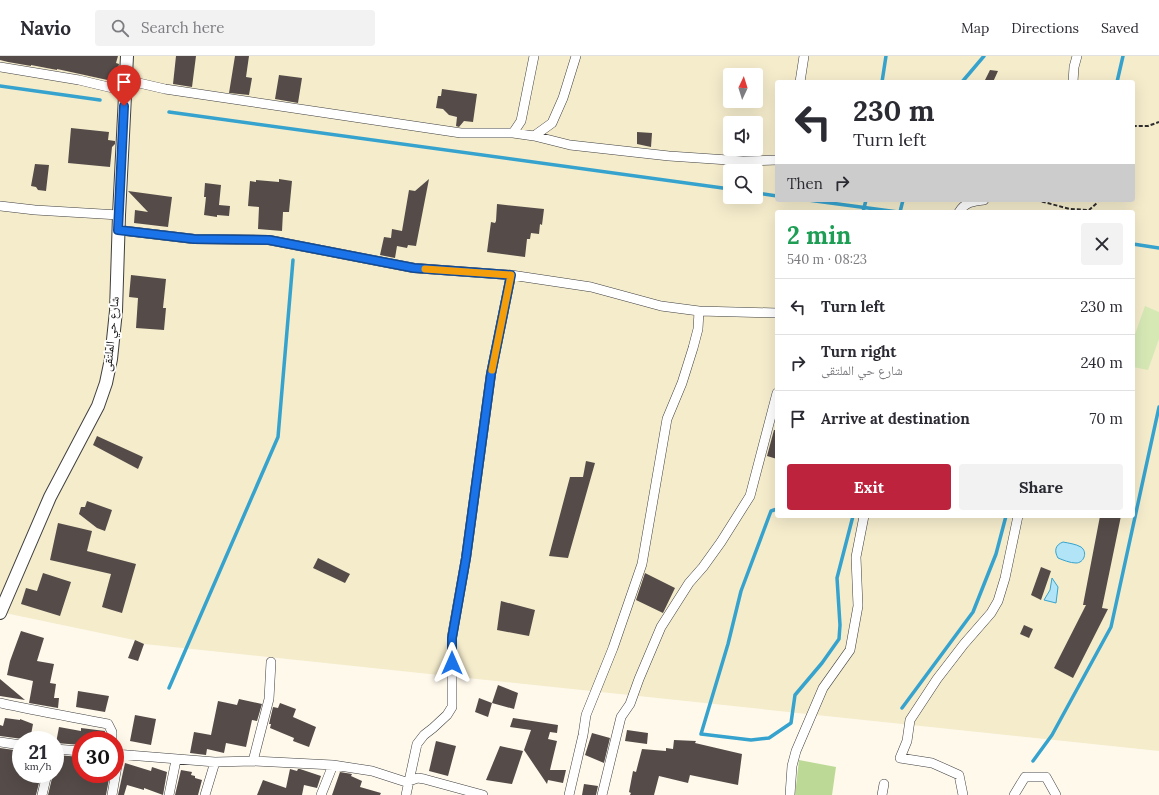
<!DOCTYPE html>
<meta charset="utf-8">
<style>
:root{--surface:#fff;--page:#f2f2f3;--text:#2b2b33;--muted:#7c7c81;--line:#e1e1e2;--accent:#bd233d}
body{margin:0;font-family:Lora,"Noto Naskh Arabic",serif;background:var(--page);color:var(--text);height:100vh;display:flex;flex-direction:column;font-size:15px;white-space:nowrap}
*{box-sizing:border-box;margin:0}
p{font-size:13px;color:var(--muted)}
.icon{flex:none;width:22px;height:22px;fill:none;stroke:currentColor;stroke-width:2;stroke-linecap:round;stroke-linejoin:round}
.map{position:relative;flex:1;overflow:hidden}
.sheet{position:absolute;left:775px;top:154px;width:360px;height:308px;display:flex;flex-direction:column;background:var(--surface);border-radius:4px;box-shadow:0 4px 16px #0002}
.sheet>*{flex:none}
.hud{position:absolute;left:775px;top:24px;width:360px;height:122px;border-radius:4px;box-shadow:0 4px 16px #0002;background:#fff;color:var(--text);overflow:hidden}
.needle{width:26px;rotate:4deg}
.tools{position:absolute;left:723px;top:12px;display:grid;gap:8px}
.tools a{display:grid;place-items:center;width:40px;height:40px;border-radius:4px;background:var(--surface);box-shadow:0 4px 16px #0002;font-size:20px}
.speed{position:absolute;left:12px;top:675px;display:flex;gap:8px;font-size:20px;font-weight:700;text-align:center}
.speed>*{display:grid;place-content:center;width:52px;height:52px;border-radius:50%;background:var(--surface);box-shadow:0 4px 16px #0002;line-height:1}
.speed small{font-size:10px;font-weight:400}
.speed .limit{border:6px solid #d22;background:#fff;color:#111}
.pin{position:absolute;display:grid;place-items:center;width:34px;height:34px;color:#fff;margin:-41px -17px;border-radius:50% 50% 50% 0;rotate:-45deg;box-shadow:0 0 4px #0007}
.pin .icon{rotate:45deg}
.me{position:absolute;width:44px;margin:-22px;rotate:0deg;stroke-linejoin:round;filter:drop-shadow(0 0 3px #0008)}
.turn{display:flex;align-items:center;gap:14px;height:84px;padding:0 12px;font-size:18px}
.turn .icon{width:52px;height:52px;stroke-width:2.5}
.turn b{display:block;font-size:28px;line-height:34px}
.then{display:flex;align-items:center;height:38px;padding:0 12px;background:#0003;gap:8px;font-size:15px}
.round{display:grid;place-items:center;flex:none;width:42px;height:42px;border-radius:4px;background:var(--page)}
.headline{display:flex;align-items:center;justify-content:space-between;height:68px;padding:0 12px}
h1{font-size:24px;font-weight:800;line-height:30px;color:#1e9e55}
.action{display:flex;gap:8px;margin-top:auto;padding:8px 12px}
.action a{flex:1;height:46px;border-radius:4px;background:var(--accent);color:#fff;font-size:16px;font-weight:800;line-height:46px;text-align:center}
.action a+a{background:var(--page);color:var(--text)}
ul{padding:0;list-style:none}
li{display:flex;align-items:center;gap:12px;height:56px;padding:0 12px;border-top:1px solid var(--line)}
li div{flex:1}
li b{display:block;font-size:15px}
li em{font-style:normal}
header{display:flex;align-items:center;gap:24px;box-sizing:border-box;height:56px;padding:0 20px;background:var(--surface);border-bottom:1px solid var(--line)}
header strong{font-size:19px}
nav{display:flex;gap:22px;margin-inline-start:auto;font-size:14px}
.search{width:280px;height:36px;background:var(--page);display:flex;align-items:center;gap:10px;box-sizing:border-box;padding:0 14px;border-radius:4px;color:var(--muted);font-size:15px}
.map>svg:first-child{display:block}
.farmland{fill:#f5eccc;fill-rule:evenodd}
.green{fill:#d6e9b5}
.forest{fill:#bcda95}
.water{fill:#b0e4f6;stroke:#36a3ce}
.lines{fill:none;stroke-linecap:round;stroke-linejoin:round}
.stream{stroke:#36a3ce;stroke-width:3.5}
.building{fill:#554c49}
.minor-casing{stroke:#3f3f3f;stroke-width:10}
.tertiary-casing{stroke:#3f3f3f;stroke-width:14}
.path{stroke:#2e2e2e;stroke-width:2;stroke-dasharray:4 2;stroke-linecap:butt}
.minor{stroke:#fff;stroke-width:9}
.tertiary{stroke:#fff;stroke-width:12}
.route-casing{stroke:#114b97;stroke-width:10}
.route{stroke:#1a73e8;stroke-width:7}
.slow{stroke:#f59e0b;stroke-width:7}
.labels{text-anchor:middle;stroke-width:4;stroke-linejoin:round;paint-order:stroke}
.street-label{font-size:12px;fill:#0c0c0c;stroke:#fff}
</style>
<header>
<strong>Navio</strong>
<div class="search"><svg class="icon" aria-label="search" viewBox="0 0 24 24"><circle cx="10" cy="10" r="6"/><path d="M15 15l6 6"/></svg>Search here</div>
<nav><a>Map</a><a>Directions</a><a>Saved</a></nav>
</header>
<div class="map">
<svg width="1159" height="739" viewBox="0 0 1159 739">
<rect width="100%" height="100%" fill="#fff9ec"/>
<path class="farmland" d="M 0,0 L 1159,0 L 1159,695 L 144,588 L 134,584 L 0,556 ZM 730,19 L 756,19 L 756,45 L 730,45 ZM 777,26 L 1133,26 L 1133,144 L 777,144 ZM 730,67 L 756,67 L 756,93 L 730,93 ZM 730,115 L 756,115 L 756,141 L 730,141 ZM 777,156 L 1133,156 L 1133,460 L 777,460 Z"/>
<path class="green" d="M 1145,250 L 1159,256 L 1159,283 L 1148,314 L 1133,311 L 1133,284 Z"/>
<path class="forest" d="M 799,704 L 836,711 L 832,739 L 795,739 Z"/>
<path class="water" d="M 1063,486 C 1068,487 1076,488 1081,491 C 1088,496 1084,507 1076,507 C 1070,507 1063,504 1058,502 C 1054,495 1055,489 1063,486 Z
M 1052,522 L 1058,531 L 1056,547 L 1044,544 L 1050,534 Z"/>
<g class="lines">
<path class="stream" d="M 882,26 L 886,0
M 962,26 L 984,0
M 1117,26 L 1123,0
M 0,30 L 100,44
M 169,56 L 730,133
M 756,137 L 777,140
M 808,144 L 898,156
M 863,156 L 866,144
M 900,156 L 903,144
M 1133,188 L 1159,192
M 777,453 L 771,455 L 741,535 L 728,588 L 701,678 L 751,684 L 769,682 L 791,667 L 795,639 L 822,607 L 839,583 L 840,569 L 837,522 L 853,460
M 169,632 L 278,381 L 293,204
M 902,652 L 973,556 L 996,498 L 1006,460
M 1033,705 L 1052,679 L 1111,571 L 1159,351"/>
</g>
<path class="building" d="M 0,0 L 118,0 L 116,7 L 119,8 L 117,17 L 112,25 L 57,13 L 57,14 L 31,9 L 31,10 L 8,6 L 0,4 Z
M 176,0 L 196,0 L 192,31 L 173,28 Z
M 235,0 L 249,0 L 246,21 L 252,22 L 249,39 L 229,37 Z
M 990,14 L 998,15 L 993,26 L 984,26 Z
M 279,19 L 302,22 L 298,47 L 275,43 Z
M 442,33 L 477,38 L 473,66 L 464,65 L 459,71 L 456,70 L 457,61 L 449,59 L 443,53 L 436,52 L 438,40 L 441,40 Z
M 71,72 L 109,76 L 108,84 L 115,85 L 115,88 L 112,91 L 110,111 L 68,107 Z
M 637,76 L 652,77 L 651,91 L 637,88 Z
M 35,108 L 49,109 L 46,135 L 38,134 L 36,131 L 31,130 Z
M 279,123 L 292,125 L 289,156 L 283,156 L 282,175 L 258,173 L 259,151 L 248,150 L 250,125 L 256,126 L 256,124 L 279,126 Z
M 429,123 L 416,190 L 408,189 L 407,192 L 397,190 L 395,202 L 380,199 L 384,181 L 391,182 L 392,173 L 402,175 L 409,134 L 415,135 Z
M 205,127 L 221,129 L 219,149 L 230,150 L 229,160 L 217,159 L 217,161 L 204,159 L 206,141 L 204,141 Z
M 128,135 L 172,141 L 168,171 L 134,167 L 135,154 L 148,156 Z
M 497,148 L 544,153 L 542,169 L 540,168 L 539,178 L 531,177 L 530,183 L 527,183 L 525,201 L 487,196 L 491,166 L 495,167 L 496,165 Z
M 131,219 L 166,223 L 163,252 L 166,252 L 164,274 L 136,272 L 138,242 L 129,241 Z
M 774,374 L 777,374 L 777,403 L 767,400 Z
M 97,380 L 143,401 L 138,413 L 93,389 Z
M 586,405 L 595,407 L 568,502 L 549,500 L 570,421 L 583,421 Z
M 87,445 L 112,454 L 105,475 L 97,472 L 79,458 L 81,451 L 85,451 Z
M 1100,460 L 1121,460 L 1102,552 L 1108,553 L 1073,622 L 1054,612 L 1086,549 L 1083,549 Z
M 58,467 L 92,475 L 87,495 L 136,508 L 122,557 L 102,551 L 111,518 L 50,504 Z
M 318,502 L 350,518 L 345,527 L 313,512 Z
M 1041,511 L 1051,515 L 1041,544 L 1031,539 Z
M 43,517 L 71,526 L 60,560 L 21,548 L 26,532 L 37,535 Z
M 645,517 L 675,532 L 663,557 L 636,544 Z
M 501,545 L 535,554 L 529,580 L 497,574 Z
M 1024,569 L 1033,573 L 1029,582 L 1020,578 Z
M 21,575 L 44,582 L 37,605 L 54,608 L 50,627 L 56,628 L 54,642 L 59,642 L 58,652 L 29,647 L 33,625 L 7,619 L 10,605 Z
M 135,584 L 144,588 L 138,605 L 128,602 Z
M 0,623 L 25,644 L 0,640 Z
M 498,629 L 518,637 L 514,653 L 492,647 L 488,661 L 475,656 L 479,642 L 492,647 Z
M 78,635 L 109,640 L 105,656 L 76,651 Z
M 239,643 L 262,648 L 257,665 L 252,664 L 246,691 L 226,687 L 224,697 L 207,693 L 206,699 L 190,697 L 194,676 L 211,679 L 218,645 L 237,649 Z
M 280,647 L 296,653 L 293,661 L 316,671 L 309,691 L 293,685 L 294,682 L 270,672 L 271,668 L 269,668 L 273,651 L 278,652 Z
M 135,659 L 156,663 L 151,689 L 130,685 Z
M 5,662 L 20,664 L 20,663 L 33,668 L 30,684 L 0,680 L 0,669 L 3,670 Z
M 513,662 L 558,669 L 557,677 L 550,676 L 548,683 L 557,685 L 550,714 L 566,714 L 563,727 L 548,724 L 547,728 L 524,694 L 531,674 L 510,671 Z
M 59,671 L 81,675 L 81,672 L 105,675 L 103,684 L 81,684 L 81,689 L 56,687 Z
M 627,674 L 648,677 L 647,688 L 625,685 Z
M 592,677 L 610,682 L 604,707 L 585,699 Z
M 674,684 L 696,685 L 695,687 L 742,698 L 738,729 L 690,719 L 688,727 L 659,720 L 654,739 L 630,739 L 631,737 L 629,736 L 633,715 L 636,716 L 642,693 L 666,695 L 666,692 L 673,693 Z
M 436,685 L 456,690 L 448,720 L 429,715 Z
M 500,690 L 523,695 L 512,728 L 486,724 Z
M 0,692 L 21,695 L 21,718 L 28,718 L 40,723 L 36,739 L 0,739 Z
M 57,699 L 81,701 L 81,718 L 96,718 L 109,723 L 106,739 L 48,739 L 53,718 L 55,718 L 55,707 Z
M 125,707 L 151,715 L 152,711 L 167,716 L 163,739 L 144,732 L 144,734 L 127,729 L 124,739 L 118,739 Z
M 290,713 L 297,715 L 298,713 L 300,713 L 321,720 L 317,732 L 304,729 L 302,739 L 257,739 L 263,724 L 286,732 Z
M 181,714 L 192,716 L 191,719 L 195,720 L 195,722 L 202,724 L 198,739 L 175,739 Z
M 340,716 L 352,718 L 351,720 L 362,725 L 360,731 L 381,737 L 380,739 L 332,739 Z
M 584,728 L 598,730 L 596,739 L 582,739 Z"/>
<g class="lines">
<g class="minor-casing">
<path id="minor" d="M 0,11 L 79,24 L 125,35
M 126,24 L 165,33 L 461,77 L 513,77 L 534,80 L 570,89 L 669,100 L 743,105 L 777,104
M 800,26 L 804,0
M 1073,26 L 1074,11 L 1077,0
M 513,77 L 521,65 L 534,0
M 534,80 L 552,67 L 563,42 L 576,0
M 0,150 L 35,154 L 119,159
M 959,156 C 965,146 974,145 984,144
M 118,174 L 194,183 L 269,184 L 414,212 L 511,219 L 591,231 L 661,250 L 699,255 L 698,273 L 693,292 L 682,327 L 667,363 L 642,508 L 613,592 L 586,659 L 583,679 L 569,739
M 699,255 L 777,257
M 0,647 C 36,655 72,661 108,668 L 112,676 L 112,684
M 0,686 L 21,689
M 55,693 L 81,695
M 115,698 L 215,706 L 253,705 L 333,709 L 372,715 L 406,726 L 418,722 L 424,723 L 483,739
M 253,705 L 269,643 L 271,606
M 42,739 L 47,718
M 112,739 L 119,698 L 116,695
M 169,739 L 176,704
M 205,739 L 215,706
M 321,739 L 333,709
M 406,739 L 417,688 L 424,679 L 433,672 L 447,659 L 452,651 L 452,581 L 466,502 L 491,318 L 511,219
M 602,739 L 621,661 L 630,648 L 639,623 L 661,571 L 689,527 L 703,511 L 721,486 L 750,440 L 777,337
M 790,739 L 792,710 L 796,695 L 823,632 L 850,594 L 858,550 L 856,501 L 864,460
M 882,739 L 884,728
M 963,739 L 959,719 L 932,707 L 900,702 L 907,685 L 910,664 L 937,623 L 964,588 L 991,557 L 998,545 L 1005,522 L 1018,460
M 1014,739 L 1025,721 L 1046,721 L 1056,739"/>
</g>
<g class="tertiary-casing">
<path id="tertiary" d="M 0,557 L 50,441 L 98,350 L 106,327 L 111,303 L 116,255 L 119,159 L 127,0"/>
</g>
<path class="path" d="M 1133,71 L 1135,70 L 1148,70 L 1159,66
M 1036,144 L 1070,153 L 1089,154 L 1097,147 L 1098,144"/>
<use href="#minor" class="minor"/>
<use href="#tertiary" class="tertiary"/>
</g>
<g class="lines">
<g class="route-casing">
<path id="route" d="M 124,50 L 118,174 L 194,183 L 269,184 L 414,212 L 511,219 L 491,318 L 466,502 L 452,582 L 452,607"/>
</g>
<use href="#route" class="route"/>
<path class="slow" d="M 425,213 L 511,219 L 492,314"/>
</g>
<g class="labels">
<g class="street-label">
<text transform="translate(111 278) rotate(-84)" y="4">شارع حي الملتقى</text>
</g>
</g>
</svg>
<div class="tools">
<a><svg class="needle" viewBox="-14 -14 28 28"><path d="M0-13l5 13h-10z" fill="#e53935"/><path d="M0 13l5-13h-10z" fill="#7c7c81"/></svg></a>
<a><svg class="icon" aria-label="sound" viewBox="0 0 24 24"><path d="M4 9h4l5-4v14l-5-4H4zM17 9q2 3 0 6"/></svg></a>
<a><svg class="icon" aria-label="search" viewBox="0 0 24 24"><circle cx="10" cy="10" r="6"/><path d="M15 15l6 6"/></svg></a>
</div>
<div class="speed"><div>21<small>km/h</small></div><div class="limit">30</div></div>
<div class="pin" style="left:124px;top:50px;background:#d93025"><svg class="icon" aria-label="arrive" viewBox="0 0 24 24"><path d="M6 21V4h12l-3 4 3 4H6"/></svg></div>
<svg class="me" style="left:452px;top:607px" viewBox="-20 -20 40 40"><path d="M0-17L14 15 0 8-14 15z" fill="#1a73e8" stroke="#fff" stroke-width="4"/></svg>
<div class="hud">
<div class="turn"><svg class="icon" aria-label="left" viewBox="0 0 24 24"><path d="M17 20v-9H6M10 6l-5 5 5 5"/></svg><div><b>230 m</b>Turn left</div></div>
<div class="then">Then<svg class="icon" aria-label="right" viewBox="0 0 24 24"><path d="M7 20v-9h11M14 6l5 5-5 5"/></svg></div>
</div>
<section class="sheet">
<div class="headline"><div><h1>2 min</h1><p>540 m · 08:23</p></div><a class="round"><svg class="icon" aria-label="close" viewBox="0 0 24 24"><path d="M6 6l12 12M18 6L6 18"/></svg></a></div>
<ul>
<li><svg class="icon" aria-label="left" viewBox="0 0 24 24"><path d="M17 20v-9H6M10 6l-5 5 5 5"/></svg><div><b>Turn left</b></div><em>230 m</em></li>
<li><svg class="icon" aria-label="right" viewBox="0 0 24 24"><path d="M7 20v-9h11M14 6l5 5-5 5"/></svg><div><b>Turn right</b><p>شارع حي الملتقى</p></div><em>240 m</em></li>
<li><svg class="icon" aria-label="arrive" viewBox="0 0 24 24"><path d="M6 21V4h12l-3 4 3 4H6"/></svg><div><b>Arrive at destination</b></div><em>70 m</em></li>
</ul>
<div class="action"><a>Exit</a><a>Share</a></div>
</section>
</div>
